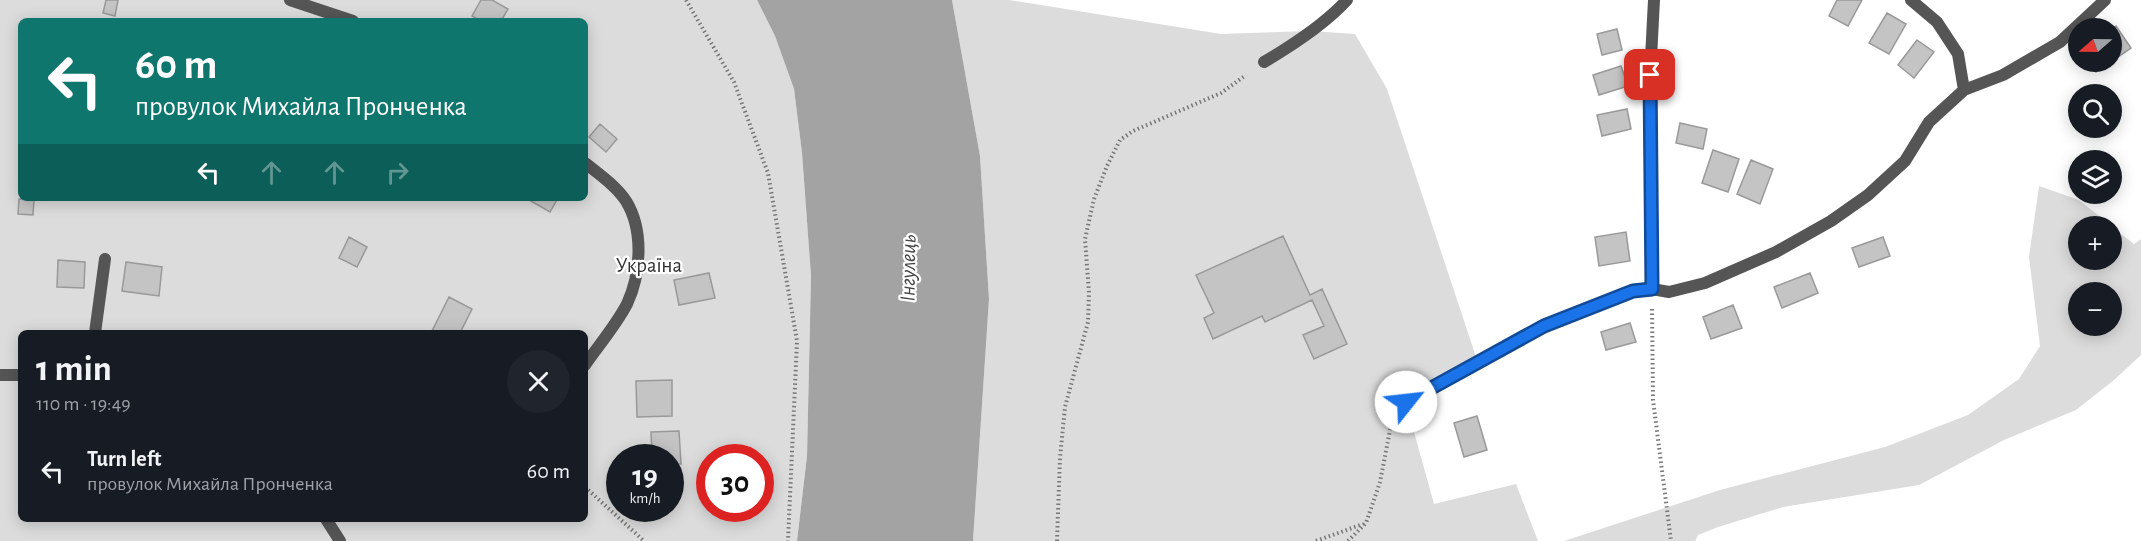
<!DOCTYPE html>
<meta charset="utf-8">
<style>
:root{--surface:#171b24;--page:#20242c;--text:#f1f3f6;--muted:#9ea1a6}
body{margin:0;font-family:"Alegreya Sans",sans-serif;background:var(--page);color:var(--text);height:100vh;display:flex;flex-direction:column;font-size:22px;white-space:nowrap}
*{box-sizing:border-box;margin:0}
p{font-size:20px;color:var(--muted)}
.icon{flex:none;width:33px;height:33px;fill:none;stroke:currentColor;stroke-width:2;stroke-linecap:round;stroke-linejoin:round}
.map{position:relative;flex:1;overflow:hidden}
.details{position:absolute;left:18px;top:330px;width:570px;height:192px;display:flex;flex-direction:column;background:var(--surface);border-radius:9px;box-shadow:0 3px 15px #0003}
.details>*{flex:none}
.top-card{position:absolute;left:18px;top:18px;width:570px;height:183px;border-radius:9px;box-shadow:0 3px 15px #0003;background:#0f766e;color:#fff;overflow:hidden}
.needle{width:39px;rotate:250deg}
.buttons{position:absolute;left:2068px;top:18px;display:grid;gap:12px}
.buttons a{display:grid;place-items:center;width:54px;height:54px;border-radius:50%;background:var(--surface);box-shadow:0 3px 15px #0003;font-size:30px}
.speed{position:absolute;left:606px;top:444px;display:flex;gap:12px;font-size:30px;font-weight:700;text-align:center}
.speed>*{display:grid;place-content:center;width:78px;height:78px;border-radius:50%;background:var(--surface);box-shadow:0 3px 15px #0003;line-height:1}
.speed small{font-size:15px;font-weight:400}
.speed .limit{border:9px solid #d22;background:#fff;color:#111}
.pin{position:absolute;display:grid;place-items:center;width:51px;height:51px;color:#fff;margin:-26px;border-radius:12px;box-shadow:0 3px 9px #0006}
.me{position:absolute;width:66px;margin:-33px;rotate:61deg;stroke-linejoin:round;filter:drop-shadow(0 0 4px #0008)}
.turn{display:flex;align-items:center;gap:21px;height:126px;padding:0 18px;font-size:27px}
.turn .icon{width:78px;height:78px;stroke-width:2.5}
.turn b{display:block;font-size:42px;line-height:51px}
.lanes{display:flex;align-items:center;height:57px;padding:0 18px;background:#0003;justify-content:center;gap:30px;direction:ltr}
.lanes .off{opacity:.35}
.round{display:grid;place-items:center;flex:none;width:63px;height:63px;border-radius:32px;background:var(--page)}
.head{display:flex;align-items:center;justify-content:space-between;height:102px;padding:0 18px}
h1{font-size:36px;font-weight:700;line-height:45px}
ul{padding:0;list-style:none}
li{display:flex;align-items:center;gap:18px;height:78px;padding:0 18px}
li div{flex:1}
li b{display:block;font-size:22px}
li em{font-style:normal}
.map>svg:first-child{display:block}
.green{fill:#dcdcdc;fill-rule:evenodd}
.water{fill:#a3a3a3}
.building{fill:#c4c4c4;stroke:#999;stroke-width:1.5}
.lines{fill:none;stroke-linecap:round;stroke-linejoin:round}
.path{stroke:#777;stroke-width:4;stroke-dasharray:1.5 3;stroke-linecap:butt}
.lane{stroke:#555;stroke-width:12}
.street{stroke:#555;stroke-width:12}
.route-casing{stroke:#114b97;stroke-width:15}
.route{stroke:#1a73e8;stroke-width:10}
.labels{text-anchor:middle;stroke-width:4.5;stroke-linejoin:round;paint-order:stroke}
.park-label{font-size:21px;fill:#333;stroke:#fff}
.water-label{font-size:22px;font-style:italic;fill:#444;stroke:#fff}
</style>
<div class="map">
<svg width="2141" height="541" viewBox="0 0 2141 541">
<rect width="100%" height="100%" fill="#fff"/>
<path class="green" d="M 0,0 L 757,0 L 775,36 L 794,89 L 802,153 L 811,276 L 807,456 L 797,541 L 0,541 ZM 21,21 L 585,21 L 585,198 L 21,198 ZM 21,333 L 585,333 L 585,519 L 21,519 ZM 620,458 L 670,458 L 670,508 L 620,508 ZM 710,458 L 760,458 L 760,508 L 710,508 Z
M 952,0 L 1009,0 L 1221,34 L 1310,31 L 1355,34 L 1387,89 L 1478,363 L 1406,403 L 1434,504 L 1516,484 L 1538,541 L 973,541 L 989,299 L 980,156 Z
M 2039,186 L 2079,200 L 2112,226 L 2079,226 L 2079,260 L 2112,260 L 2112,227 L 2134,244 L 2141,239 L 2141,355 L 2114,380 L 2076,410 L 2004,440 L 1919,485 L 1783,507 L 1718,527 L 1698,535 L 1695,541 L 1564,541 L 1720,490 L 1885,447 L 1968,415 L 2019,379 L 2040,346 L 2029,257 ZM 2112,292 L 2112,326 L 2079,326 L 2079,292 Z"/>
<path class="water" d="M 757,0 L 952,0 L 980,156 L 989,299 L 973,541 L 797,541 L 807,456 L 811,276 L 802,153 L 794,89 L 775,36 Z"/>
<path class="building" d="M 106,0 L 118,0 L 115,16 L 103,13 Z
M 481,0 L 492,0 L 508,9 L 501,21 L 481,21 L 472,16 Z
M 1837,0 L 1862,0 L 1848,26 L 1829,16 Z
M 1887,13 L 1906,24 L 1889,54 L 1869,43 Z
M 2116,26 L 2131,48 L 2112,61 L 2112,29 Z
M 1617,29 L 1622,50 L 1602,55 L 1597,34 Z
M 1917,40 L 1934,52 L 1914,78 L 1898,65 Z
M 2089,62 L 2111,62 L 2096,72 Z
M 1621,66 L 1628,86 L 1599,95 L 1593,75 Z
M 1627,109 L 1631,129 L 1602,136 L 1597,115 Z
M 1680,123 L 1707,129 L 1703,149 L 1676,143 Z
M 600,124 L 617,139 L 606,152 L 589,137 Z
M 1713,150 L 1739,159 L 1728,192 L 1702,183 Z
M 1751,160 L 1773,169 L 1760,204 L 1737,194 Z
M 530,198 L 558,198 L 550,212 L 529,200 Z
M 19,199 L 34,200 L 33,215 L 18,214 Z
M 1626,232 L 1630,261 L 1599,266 L 1595,237 Z
M 1283,236 L 1310,295 L 1322,289 L 1347,344 L 1314,359 L 1303,335 L 1324,326 L 1312,300 L 1265,322 L 1262,316 L 1213,339 L 1204,318 L 1214,313 L 1196,275 Z
M 349,237 L 367,247 L 357,267 L 339,258 Z
M 1883,237 L 1890,256 L 1859,267 L 1852,248 Z
M 58,260 L 85,262 L 84,288 L 57,287 Z
M 126,262 L 162,267 L 159,296 L 122,291 Z
M 709,273 L 715,298 L 679,305 L 674,280 Z
M 1810,273 L 1818,293 L 1782,308 L 1774,287 Z
M 449,297 L 472,309 L 460,333 L 431,333 Z
M 1733,305 L 1742,328 L 1711,339 L 1703,317 Z
M 1630,323 L 1636,342 L 1606,350 L 1601,332 Z
M 672,380 L 672,416 L 637,417 L 636,381 Z
M 1477,416 L 1487,450 L 1464,457 L 1454,423 Z
M 679,431 L 681,464 L 670,464 L 670,458 L 652,458 L 651,432 Z"/>
<g class="lines">
<path class="path" d="M 686,0 L 734,82 L 768,173 L 797,341 L 788,541
M 1652,309 L 1653,400 L 1671,541
M 585,487 L 644,541
M 1057,541 L 1060,458 L 1065,407 L 1088,322 L 1089,293 L 1085,239 L 1094,199 L 1107,166 L 1120,140 L 1133,131 L 1221,93 L 1246,75
M 1316,541 L 1363,524
M 1348,541 L 1366,523 L 1380,482 L 1392,420 L 1394,417"/>
<path class="lane" d="M 95,333 L 105,259"/>
<path class="street" d="M 290,0 L 353,21
M 1911,0 L 1937,22 L 1958,54 L 1964,90
M 1264,62 C 1293,45 1324,25 1347,0
M 585,163 C 599,174 616,186 626,201 C 644,230 641,274 627,304 C 616,325 599,345 585,365
M 1652,289 L 1649,97 L 1654,0
M 0,375 L 21,375
M 1406,402 L 1544,326 L 1633,291 L 1652,289 L 1669,292 L 1705,283 L 1776,252 L 1831,221 L 1868,195 L 1905,161 L 1929,122 L 1964,90 L 2003,75 L 2060,42 L 2105,0
M 326,519 L 340,541"/>
</g>
<g class="lines">
<g class="route-casing">
<path id="route" d="M 1406,402 L 1544,326 L 1633,291 L 1652,289 L 1650,75"/>
</g>
<use href="#route" class="route"/>
</g>
<g class="labels">
<g class="park-label">
<text x="649" y="272">Україна</text>
</g>
<g class="water-label">
<text transform="translate(907 268) rotate(-89)" y="8">Інгулець</text>
</g>
</g>
</svg>
<div class="buttons">
<a><svg class="needle" viewBox="-14 -14 28 28"><path d="M0-13l5 13h-10z" fill="#e53935"/><path d="M0 13l5-13h-10z" fill="#9ea1a6"/></svg></a>
<a><svg class="icon" aria-label="search" viewBox="0 0 24 24"><circle cx="10" cy="10" r="6"/><path d="M15 15l6 6"/></svg></a>
<a><svg class="icon" aria-label="layers" viewBox="0 0 24 24"><path d="M12 4l9 5-9 5-9-5zM3 14l9 5 9-5"/></svg></a>
<a>+</a>
<a>−</a>
</div>
<div class="speed"><div>19<small>km/h</small></div><div class="limit">30</div></div>
<div class="pin" style="left:1650px;top:75px;background:#d93025"><svg class="icon" aria-label="arrive" viewBox="0 0 24 24"><path d="M6 21V4h12l-3 4 3 4H6"/></svg></div>
<svg class="me" style="left:1406px;top:402px" viewBox="-20 -20 40 40"><circle r="19" fill="#fff"/><path d="M0-13L10 11 0 6-10 11z" fill="#1a73e8"/></svg>
<div class="top-card">
<div class="turn"><svg class="icon" aria-label="left" viewBox="0 0 24 24"><path d="M17 20v-9H6M10 6l-5 5 5 5"/></svg><div><b>60 m</b>провулок Михайла Пронченка</div></div>
<div class="lanes"><svg class="icon" aria-label="left" viewBox="0 0 24 24"><path d="M17 20v-9H6M10 6l-5 5 5 5"/></svg><svg class="icon off" aria-label="ahead" viewBox="0 0 24 24"><path d="M12 20V5M6 11l6-6 6 6"/></svg><svg class="icon off" aria-label="ahead" viewBox="0 0 24 24"><path d="M12 20V5M6 11l6-6 6 6"/></svg><svg class="icon off" aria-label="right" viewBox="0 0 24 24"><path d="M7 20v-9h11M14 6l5 5-5 5"/></svg></div>
</div>
<section class="details">
<div class="head"><div><h1>1 min</h1><p>110 m · 19:49</p></div><a class="round"><svg class="icon" aria-label="close" viewBox="0 0 24 24"><path d="M6 6l12 12M18 6L6 18"/></svg></a></div>
<ul>
<li><svg class="icon" aria-label="left" viewBox="0 0 24 24"><path d="M17 20v-9H6M10 6l-5 5 5 5"/></svg><div><b>Turn left</b><p>провулок Михайла Пронченка</p></div><em>60 m</em></li>
</ul>
</section>
</div>
